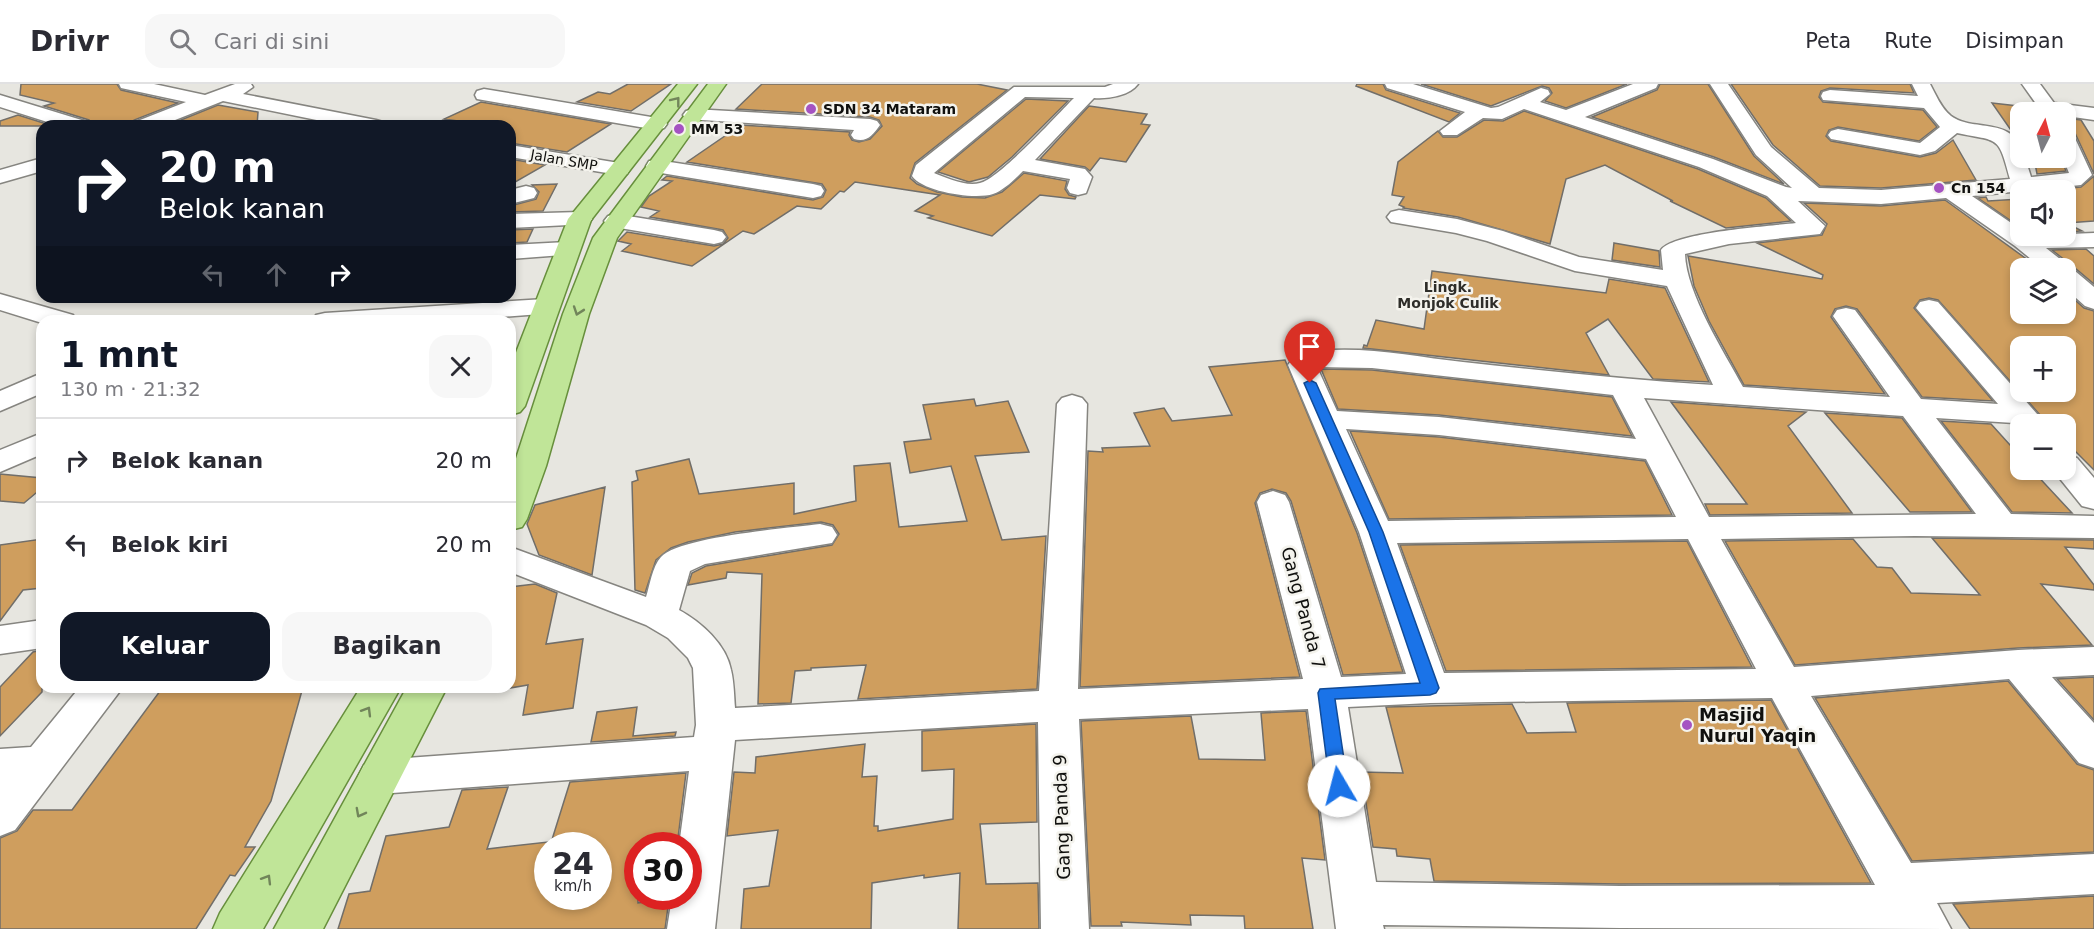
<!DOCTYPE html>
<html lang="id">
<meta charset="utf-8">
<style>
:root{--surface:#fff;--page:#f7f7f7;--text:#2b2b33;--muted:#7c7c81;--line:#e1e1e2;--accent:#111827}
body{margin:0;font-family:"DejaVu Sans",sans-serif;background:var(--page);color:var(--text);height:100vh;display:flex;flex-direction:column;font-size:22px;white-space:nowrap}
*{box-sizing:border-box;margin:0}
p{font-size:20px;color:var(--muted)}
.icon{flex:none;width:33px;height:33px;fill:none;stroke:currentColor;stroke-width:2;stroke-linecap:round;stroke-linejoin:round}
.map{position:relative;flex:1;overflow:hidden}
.sheet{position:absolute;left:36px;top:231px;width:480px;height:378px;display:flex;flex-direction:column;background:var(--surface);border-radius:18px;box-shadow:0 3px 9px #0003}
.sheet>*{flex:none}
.top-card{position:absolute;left:36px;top:36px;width:480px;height:183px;border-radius:18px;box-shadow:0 3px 9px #0003;background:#111827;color:#fff;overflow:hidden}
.needle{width:39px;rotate:6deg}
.fabs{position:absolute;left:2010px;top:18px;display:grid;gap:12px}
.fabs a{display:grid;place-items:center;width:66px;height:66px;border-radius:12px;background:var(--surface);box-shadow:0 3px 9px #0003;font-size:30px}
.speed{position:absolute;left:534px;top:748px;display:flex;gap:12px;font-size:30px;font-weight:700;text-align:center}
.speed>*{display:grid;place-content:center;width:78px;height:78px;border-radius:50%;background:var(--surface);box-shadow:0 3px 9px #0003;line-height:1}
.speed small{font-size:15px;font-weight:400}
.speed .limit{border:9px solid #d22;background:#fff;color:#111}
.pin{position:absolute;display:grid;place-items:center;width:51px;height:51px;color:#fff;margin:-62px -26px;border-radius:50% 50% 50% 0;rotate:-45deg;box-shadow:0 0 6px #0007}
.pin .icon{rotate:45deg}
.me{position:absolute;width:66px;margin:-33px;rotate:352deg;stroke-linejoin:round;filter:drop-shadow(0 0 4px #0008)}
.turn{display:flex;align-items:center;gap:21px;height:126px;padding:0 24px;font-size:27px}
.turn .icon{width:78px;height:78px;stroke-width:2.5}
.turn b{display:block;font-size:42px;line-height:51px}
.lanes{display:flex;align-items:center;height:57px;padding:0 24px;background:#0003;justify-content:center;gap:30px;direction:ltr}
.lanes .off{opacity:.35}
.round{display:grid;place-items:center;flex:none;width:63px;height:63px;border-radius:18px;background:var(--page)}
.headline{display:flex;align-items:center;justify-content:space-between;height:102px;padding:0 24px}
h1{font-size:36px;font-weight:800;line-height:45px;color:var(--accent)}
.button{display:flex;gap:12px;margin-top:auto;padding:12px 24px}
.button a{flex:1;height:69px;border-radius:18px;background:var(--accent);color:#fff;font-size:24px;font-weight:800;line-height:69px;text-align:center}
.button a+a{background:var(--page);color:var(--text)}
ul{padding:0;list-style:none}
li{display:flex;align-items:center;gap:18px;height:84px;padding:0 24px;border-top:2px solid var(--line)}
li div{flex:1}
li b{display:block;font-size:22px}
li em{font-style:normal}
header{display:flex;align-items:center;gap:36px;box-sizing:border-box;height:84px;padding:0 30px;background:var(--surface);border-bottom:2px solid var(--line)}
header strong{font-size:28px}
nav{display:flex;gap:33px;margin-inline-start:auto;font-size:21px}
.search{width:420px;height:54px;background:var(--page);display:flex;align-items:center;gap:15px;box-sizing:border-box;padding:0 21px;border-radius:18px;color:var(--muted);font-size:22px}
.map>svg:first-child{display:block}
.building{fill:#cf9e5e;stroke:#716e69;stroke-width:1.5;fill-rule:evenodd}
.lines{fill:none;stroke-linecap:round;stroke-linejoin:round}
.minor-casing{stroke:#868580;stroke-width:3}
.major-casing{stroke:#678f3c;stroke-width:3}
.minor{fill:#fff;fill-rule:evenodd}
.major{fill:#c0e598;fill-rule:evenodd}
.oneway{stroke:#71855a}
.route{fill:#1a73e8;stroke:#114b97;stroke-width:1.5}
.poi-dot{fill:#a553c2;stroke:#f4f3ed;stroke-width:2}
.labels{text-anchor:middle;stroke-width:5;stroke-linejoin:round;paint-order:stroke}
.far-poi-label{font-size:14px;font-weight:bold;fill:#10100e;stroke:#f4f3ed;text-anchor:start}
.far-street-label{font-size:14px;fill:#10100e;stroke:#f4f3ed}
.far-neighbourhood-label{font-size:14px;font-weight:bold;fill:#2e2d29;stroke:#f4f3ed}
.near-street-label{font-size:18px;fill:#10100e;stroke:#f4f3ed}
.near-poi-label{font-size:18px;font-weight:bold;fill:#10100e;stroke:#f4f3ed;text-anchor:start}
</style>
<header>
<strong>Drivr</strong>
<div class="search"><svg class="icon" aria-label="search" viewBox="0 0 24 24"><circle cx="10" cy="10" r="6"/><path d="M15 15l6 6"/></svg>Cari di sini</div>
<nav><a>Peta</a><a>Rute</a><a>Disimpan</a></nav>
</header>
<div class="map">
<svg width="2094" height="845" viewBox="0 0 2094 845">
<rect width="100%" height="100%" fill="#e7e6e0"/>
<path class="building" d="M 21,0 L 117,0 L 121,6 L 178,19 L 134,36 L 130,42 L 93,42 L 89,36 L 44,22 L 54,19 L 20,11 Z
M 628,0 L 671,0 L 631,27 L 577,18 L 598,8 L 610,10 Z
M 762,0 L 977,0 L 1007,6 L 915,79 L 910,94 L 917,100 L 937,108 L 962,113 L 985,114 L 1002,108 L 1024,89 L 1067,97 L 1065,105 L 1069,111 L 1076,113 L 1075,115 L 1040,111 L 992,152 L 928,134 L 933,132 L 915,127 L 940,111 L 855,98 L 844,108 L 840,107 L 821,125 L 797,122 L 754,150 L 743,147 L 692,182 L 622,167 L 631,160 L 618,157 L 627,148 L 714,162 L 723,160 L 728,154 L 723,146 L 650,133 L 659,127 L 641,123 L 649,112 L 672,97 L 662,96 L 667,92 L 813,116 L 823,113 L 826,106 L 822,100 L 687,78 L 741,41 L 850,48 L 849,51 L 852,56 L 859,58 L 870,55 L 882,42 L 879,36 L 870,33 L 736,25 Z
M 1357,0 L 1383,0 L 1386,6 L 1460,29 L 1449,38 L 1356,2 Z
M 1421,0 L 1627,0 L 1566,24 L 1545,17 L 1552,9 L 1549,4 L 1542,2 L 1491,22 Z
M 1660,0 L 1708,0 L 1754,72 L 1784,100 L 1714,73 L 1592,33 L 1657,6 Z
M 1731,0 L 1910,0 L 1914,9 L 1830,4 L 1821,7 L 1819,13 L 1823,18 L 1923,26 L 1937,43 L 1919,57 L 1838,43 L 1829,46 L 1826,52 L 1831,57 L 1920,73 L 1936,69 L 1953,56 L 1976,96 L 1881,104 L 1820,102 L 1773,61 Z
M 1026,15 L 1068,17 L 1012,73 L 988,93 L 969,98 L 938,88 Z
M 481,18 L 611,40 L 567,68 L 510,59 L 510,42 L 493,42 L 444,35 Z
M 1992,19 L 2037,24 L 2040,28 L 2020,28 L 2020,52 L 2015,52 Z
M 218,21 L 258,28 L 257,42 L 166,42 Z
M 1089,22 L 1147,30 L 1141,40 L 1150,41 L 1126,78 L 1100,74 L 1090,87 L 1085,83 L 1040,75 Z
M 1524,27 L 1698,85 L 1766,114 L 1791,137 L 1726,144 L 1670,117 L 1673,117 L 1605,81 L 1566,95 L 1550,160 L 1458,133 L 1403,124 L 1404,123 L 1399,121 L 1404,113 L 1392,111 L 1398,78 L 1438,47 L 1443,53 L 1457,53 L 1484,36 L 1503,37 Z
M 18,31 L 53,42 L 0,42 L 0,37 Z
M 2066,34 L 2081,36 L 2094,57 L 2094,90 L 2075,49 L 2066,46 Z
M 2034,74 L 2061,74 L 2066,87 L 2037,90 Z
M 510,75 L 545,81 L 510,101 Z
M 2094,92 L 2094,137 L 2066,139 L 2082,147 L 2066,148 L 2066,106 L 2049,106 L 2081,103 Z
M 557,100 L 543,127 L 510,128 L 510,122 L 536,115 L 539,108 L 532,101 Z
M 1986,113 L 1988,117 L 2020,115 L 2020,143 L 1978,114 Z
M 1945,116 L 2039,184 L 2020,184 L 2020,230 L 2066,230 L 2066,208 L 2084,224 L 2094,227 L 2094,386 L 2066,358 L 2066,340 L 2048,340 L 1938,216 L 1929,214 L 1920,216 L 1914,224 L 1993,317 L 1922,313 L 1857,225 L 1846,222 L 1835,225 L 1831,233 L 1885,310 L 1744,301 L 1709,237 L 1694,202 L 1688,172 L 1822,195 L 1823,191 L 1757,159 L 1822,151 L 1827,140 L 1804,119 L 1881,122 ZM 2020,262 L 2066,262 L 2066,308 L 2020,308 Z
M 533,145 L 527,158 L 510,159 L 510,146 Z
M 1614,159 L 1659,167 L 1660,183 L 1612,176 Z
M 2086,165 L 2094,172 L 2094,200 L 2076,185 L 2070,183 L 2066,177 L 2052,166 Z
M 1432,187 L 1606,209 L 1609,195 L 1665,204 L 1709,298 L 1653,295 L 1608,235 L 1586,249 L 1609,291 L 1363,264 L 1364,261 L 1367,262 L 1376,236 L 1424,245 Z
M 1285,276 L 1357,449 L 1403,588 L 1343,591 L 1291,417 L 1286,409 L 1272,405 L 1260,409 L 1255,419 L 1300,593 L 1080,603 L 1088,367 L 1103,368 L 1102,364 L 1150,362 L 1134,329 L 1164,324 L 1172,337 L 1232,331 L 1209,283 Z
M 1321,285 L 1372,286 L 1612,313 L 1632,352 L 1439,331 L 1338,325 Z
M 974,315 L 976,322 L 1008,317 L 1029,368 L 975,372 L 1002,456 L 1046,452 L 1037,605 L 858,615 L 866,581 L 811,584 L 811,586 L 795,587 L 791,619 L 758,620 L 762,490 L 727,488 L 726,494 L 688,501 L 692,489 L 706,482 L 832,461 L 839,450 L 833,441 L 821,438 L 735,448 L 688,458 L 671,464 L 656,476 L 645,509 L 635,506 L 632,398 L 638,396 L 636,387 L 689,375 L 699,410 L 794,399 L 794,430 L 856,417 L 854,382 L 890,379 L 899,443 L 967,437 L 951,382 L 910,389 L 904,358 L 931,355 L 923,321 Z
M 1671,318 L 1806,328 L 1788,342 L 1852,429 L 1710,431 L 1705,420 L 1747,420 Z
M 1825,329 L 1902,334 L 1972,428 L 1910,428 Z
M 1941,337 L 1991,340 L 2020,372 L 2020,386 L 2032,386 L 2072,429 L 2012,428 Z
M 1350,347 L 1439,353 L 1645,377 L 1672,431 L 1389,435 Z
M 0,390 L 42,394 L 42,404 L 24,419 L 0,417 Z
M 605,403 L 592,491 L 539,471 L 527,440 L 535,421 Z
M 1932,454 L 2094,456 L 2094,465 L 2065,463 L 2094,501 L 2094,506 L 2041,500 L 2092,561 L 2018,564 L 1795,581 L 1725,457 L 1853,455 L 1877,483 L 1892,484 L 1911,509 L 1980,511 Z
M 42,455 L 42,504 L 23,506 L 0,537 L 0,461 Z
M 1687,457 L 1752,583 L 1446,587 L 1400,461 Z
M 535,500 L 557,509 L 546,560 L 583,555 L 573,624 L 523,631 L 528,601 L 510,604 L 510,503 Z
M 42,566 L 42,608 L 0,652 L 0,603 L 33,568 Z
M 2094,593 L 2094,636 L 2057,595 Z
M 2008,597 L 2077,680 L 2094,686 L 2094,768 L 1912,777 L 1815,614 Z
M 163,603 L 303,603 L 271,717 L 245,763 L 255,763 L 235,792 L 230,791 L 196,845 L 0,845 L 0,754 L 17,747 L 33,726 L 72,726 Z
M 1771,616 L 1871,799 L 1620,800 L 1434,797 L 1430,775 L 1397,772 L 1396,765 L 1373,763 L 1361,688 L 1403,689 L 1386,623 L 1512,620 L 1527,649 L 1576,648 L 1567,619 Z
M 637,623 L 633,652 L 676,648 L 675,652 L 591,658 L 597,628 Z
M 1306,627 L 1325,776 L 1302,774 L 1313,845 L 1245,845 L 1244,832 L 1190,831 L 1191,841 L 1121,838 L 1122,842 L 1091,842 L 1081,637 L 1191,632 L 1199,675 L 1265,676 L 1261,629 Z
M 1036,640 L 1037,738 L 980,740 L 986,800 L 1038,799 L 1039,845 L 958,845 L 960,789 L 924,794 L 924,791 L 872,799 L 871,845 L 741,845 L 744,805 L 769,802 L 778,746 L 727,752 L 734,688 L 755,689 L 756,673 L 865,660 L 862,693 L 877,692 L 874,742 L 878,742 L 878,747 L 953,735 L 954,685 L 922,687 L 922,647 Z
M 686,689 L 677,762 L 638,762 L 638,819 L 669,815 L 665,845 L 338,845 L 349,810 L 370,807 L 386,752 L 449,743 L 462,706 L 508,703 L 487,765 L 548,758 L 548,813 L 598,813 L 598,762 L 550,762 L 570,698 Z
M 2094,812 L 2094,845 L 1970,845 L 1953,820 Z"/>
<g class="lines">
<g class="minor-casing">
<path id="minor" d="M 119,0 L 154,0 L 205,11 L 235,0 L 251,0 L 253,3 L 243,10 L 376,36 L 383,38 L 386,42 L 346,42 L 223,17 L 160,42 L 132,42 L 135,38 L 186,18 L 121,4 Z
M 1113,0 L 1138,0 C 1129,12 1108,15 1094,14 L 1035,76 L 1085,85 L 1092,93 L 1086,109 L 1078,111 L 1070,109 L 1067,104 L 1070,95 L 1023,87 C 1014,96 1004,106 993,110 C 975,116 923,108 912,92 L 916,81 L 1014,3 L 1105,3 ZM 1025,13 L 1074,14 C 1057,31 999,95 980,99 C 966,103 947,94 934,89 Z
M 1385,0 L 1413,0 L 1491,24 L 1498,23 L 1541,4 L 1548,6 L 1550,10 L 1540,18 L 1566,26 L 1633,0 L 1658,0 L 1656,4 L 1585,33 L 1713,75 L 1786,103 L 1792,104 L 1756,71 L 1710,0 L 1728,0 L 1771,63 L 1819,104 L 1881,106 L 2010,95 C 1998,50 1999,58 1957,49 L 1935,67 L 1920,71 L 1831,55 L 1828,51 L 1831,47 L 1838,45 L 1920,59 L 1940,43 L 1924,24 L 1823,16 L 1821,12 L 1823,8 L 1830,6 L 1918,12 L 1912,0 L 1930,0 C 1936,11 1941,24 1951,32 C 1974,49 2020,31 2020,74 L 2025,74 L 2031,93 L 2069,89 L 2063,74 L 2066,74 L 2066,48 L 2073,50 L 2092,91 L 2081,101 L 1972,112 L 2020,145 L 2020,152 L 2094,149 L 2094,163 L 2046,164 L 2065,179 L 2068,185 L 2075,187 L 2094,203 L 2094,225 L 2085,222 L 2066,205 L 2066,184 L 2042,184 L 2015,162 L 1946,114 L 1881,120 L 1798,117 L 1825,142 L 1820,150 L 1729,160 L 1685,170 C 1686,209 1724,268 1743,303 L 1890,313 L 1833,232 L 1837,226 L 1846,224 L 1855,226 L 1921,315 L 1998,320 L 1916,224 L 1920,218 L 1929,216 L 1938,218 L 2045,339 L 2020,340 L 2020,346 L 2014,339 L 1936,334 L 2011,430 L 2094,432 L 2094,454 L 1915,452 L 1721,455 L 1794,583 L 2018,566 L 2094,563 L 2094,591 L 2052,593 L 2094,639 L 2094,684 L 2079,679 L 2009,595 L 1811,612 L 1911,779 L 2094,770 L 2094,810 L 1937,819 L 1951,845 L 1620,844 L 1383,841 L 1384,845 L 1336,845 L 1308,625 L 1079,635 L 1089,845 L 1041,845 L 1038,638 L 735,656 L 715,845 L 667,845 L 672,813 L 688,813 L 688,762 L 679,762 L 689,687 L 379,710 L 364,705 L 358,693 L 364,681 L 379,676 L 694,653 L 696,641 L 693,584 L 688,574 L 668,554 L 646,541 L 510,488 L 510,463 L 646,513 C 650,501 652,483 661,473 C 678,453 789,444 820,440 L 832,443 L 837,451 L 832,459 L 705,480 L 690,487 L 679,526 C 701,538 726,560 731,586 C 734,598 734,612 735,624 L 1039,607 L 1057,320 L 1062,314 L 1072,311 L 1082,314 L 1087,320 L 1078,605 L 1303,595 L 1257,418 L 1261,411 L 1273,407 L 1285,411 L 1289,418 L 1341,593 L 1406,590 L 1359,448 L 1288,281 L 1295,271 C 1348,258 1409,272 1463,278 C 1546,287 1629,296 1713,301 L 1667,202 L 1575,187 L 1487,157 L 1456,149 L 1391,138 L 1387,133 L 1391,128 L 1399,126 L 1457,135 L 1503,147 L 1579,173 L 1663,186 L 1661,166 C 1673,148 1772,142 1796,139 L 1767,112 L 1699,83 L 1524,25 L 1502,35 L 1483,34 L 1457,51 L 1443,51 L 1440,47 L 1465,28 L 1387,4 ZM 1317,283 L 1372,284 L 1613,311 L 1636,355 L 1439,333 L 1337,327 ZM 1644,314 L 1903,332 L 1976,430 L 1709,433 ZM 1346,345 L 1439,351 L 1646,375 L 1676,433 L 1388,437 ZM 1688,455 L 1756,585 L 1444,589 L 1397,459 ZM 1772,614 L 1875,801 L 1620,802 L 1376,798 L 1348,623 L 1430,619 Z
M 2022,0 L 2040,0 L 2054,19 L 2094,24 L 2094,36 L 2066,32 L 2066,28 L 2042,28 Z
M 484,5 L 657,34 L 664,36 L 667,40 L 664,44 L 657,46 L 477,15 L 475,11 L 477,7 Z
M 0,11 L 88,38 L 91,42 L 60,42 L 0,23 Z
M 693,25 L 870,35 L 877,37 L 880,41 C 873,51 867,59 854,55 L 851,51 L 854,46 L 686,35 L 683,31 L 686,27 Z
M 510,61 L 619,79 L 627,80 L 630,85 L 627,90 L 619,91 L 510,73 Z
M 42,74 L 42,87 L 0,99 L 0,86 Z
M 657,76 L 813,100 L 821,102 L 824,107 L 821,112 L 813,114 L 649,87 L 646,82 L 649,77 Z
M 526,102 L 534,104 L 537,109 L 534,114 L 510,120 L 510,106 Z
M 580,128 L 588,130 L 592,135 L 588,140 L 510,144 L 510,130 Z
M 616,130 L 714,146 L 722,148 L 726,153 L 722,158 L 714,160 L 608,142 L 604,137 L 608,132 Z
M 567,158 L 576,160 L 579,165 L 576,170 L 510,175 L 510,161 Z
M 0,210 L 73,231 L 77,237 L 42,237 L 42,239 L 0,226 Z
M 545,215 L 554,217 L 558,223 L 554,229 L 449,237 L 312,237 L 316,231 L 325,229 Z
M 42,289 L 42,309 L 0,327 L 0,307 Z
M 42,349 L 42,370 L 0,388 L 0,366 Z
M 2066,371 L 2077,374 L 2094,394 L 2094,425 L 2082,422 L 2053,386 L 2066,386 Z
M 42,536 L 42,564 L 0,570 L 0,542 Z
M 80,603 L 123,603 L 15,746 L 0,752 L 0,665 L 31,663 Z"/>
</g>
<g class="major-casing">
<path id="major" d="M 678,0 L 697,0 L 591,136 L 525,322 L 520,328 L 510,331 L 510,284 L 568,135 Z
M 708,0 L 726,0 L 617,154 L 589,230 L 546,382 L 527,435 L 522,443 L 510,446 L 510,393 L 563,230 L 593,154 Z
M 361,603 L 401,603 L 263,845 L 213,845 L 220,829 Z
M 407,603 L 447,603 L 323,845 L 274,845 Z"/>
</g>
<use href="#minor" class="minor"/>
<use href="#major" class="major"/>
</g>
<defs><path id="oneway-chevron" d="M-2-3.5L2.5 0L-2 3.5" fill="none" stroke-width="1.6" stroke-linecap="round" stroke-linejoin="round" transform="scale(1.5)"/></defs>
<g class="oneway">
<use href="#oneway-chevron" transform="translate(676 17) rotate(-52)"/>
<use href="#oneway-chevron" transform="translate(578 227) rotate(109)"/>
<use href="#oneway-chevron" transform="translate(367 627) rotate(-59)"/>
<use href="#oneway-chevron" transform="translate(360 729) rotate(118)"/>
<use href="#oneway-chevron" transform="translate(267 795) rotate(-59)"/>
</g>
<path class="route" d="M 1310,296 L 1316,299 L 1383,448 L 1439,604 L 1436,609 L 1430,611 L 1335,615 L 1348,702 L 1345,707 L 1339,710 L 1333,707 L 1330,702 L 1318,609 L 1320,605 L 1420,599 L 1369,448 L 1304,299 Z"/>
<g class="poi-dot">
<circle cx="811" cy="25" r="6"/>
<circle cx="679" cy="45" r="6"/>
<circle cx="1939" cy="104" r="6"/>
<circle cx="1687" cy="641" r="6"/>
</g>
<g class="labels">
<g class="far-poi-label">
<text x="823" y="30">SDN 34 Mataram</text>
<text x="691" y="50">MM 53</text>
<text x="1951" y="109">Cn 154</text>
</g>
<g class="far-street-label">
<text transform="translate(564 76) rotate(10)" y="5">Jalan SMP</text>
</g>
<g class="far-neighbourhood-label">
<text x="1448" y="208">Lingk.<tspan x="1448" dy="16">Monjok Culik</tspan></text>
</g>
<g class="near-street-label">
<text transform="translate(1303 524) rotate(75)" y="6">Gang Panda 7</text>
<text transform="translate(1062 733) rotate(-92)" y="6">Gang Panda 9</text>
</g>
<g class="near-poi-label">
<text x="1699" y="637">Masjid<tspan x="1699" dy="21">Nurul Yaqin</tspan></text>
</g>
</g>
</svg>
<div class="fabs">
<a><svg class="needle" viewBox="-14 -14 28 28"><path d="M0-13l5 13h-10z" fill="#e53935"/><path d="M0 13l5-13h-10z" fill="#7c7c81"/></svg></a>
<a><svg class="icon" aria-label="sound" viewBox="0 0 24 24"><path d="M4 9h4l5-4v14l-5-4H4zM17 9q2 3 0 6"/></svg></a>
<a><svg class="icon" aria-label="layers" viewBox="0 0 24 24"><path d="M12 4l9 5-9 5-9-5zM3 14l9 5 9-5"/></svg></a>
<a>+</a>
<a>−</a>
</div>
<div class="speed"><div>24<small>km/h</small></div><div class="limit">30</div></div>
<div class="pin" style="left:1310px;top:299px;background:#d93025"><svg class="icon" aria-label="arrive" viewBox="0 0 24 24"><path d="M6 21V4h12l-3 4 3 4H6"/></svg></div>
<svg class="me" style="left:1339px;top:702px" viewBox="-20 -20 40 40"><circle r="19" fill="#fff"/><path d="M0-13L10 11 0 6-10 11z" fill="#1a73e8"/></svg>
<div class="top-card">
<div class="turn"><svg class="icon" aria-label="right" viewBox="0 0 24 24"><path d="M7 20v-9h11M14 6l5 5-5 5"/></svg><div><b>20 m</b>Belok kanan</div></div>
<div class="lanes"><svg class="icon off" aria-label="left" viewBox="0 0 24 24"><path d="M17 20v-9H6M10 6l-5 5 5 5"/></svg><svg class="icon off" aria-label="ahead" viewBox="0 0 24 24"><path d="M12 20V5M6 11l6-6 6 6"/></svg><svg class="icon" aria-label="right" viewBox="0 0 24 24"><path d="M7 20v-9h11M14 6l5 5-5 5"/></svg></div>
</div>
<section class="sheet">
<div class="headline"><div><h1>1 mnt</h1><p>130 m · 21:32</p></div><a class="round"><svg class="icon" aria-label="close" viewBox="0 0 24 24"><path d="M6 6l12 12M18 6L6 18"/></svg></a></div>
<ul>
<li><svg class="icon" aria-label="right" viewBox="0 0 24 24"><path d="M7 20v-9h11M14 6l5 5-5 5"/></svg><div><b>Belok kanan</b></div><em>20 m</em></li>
<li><svg class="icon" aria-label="left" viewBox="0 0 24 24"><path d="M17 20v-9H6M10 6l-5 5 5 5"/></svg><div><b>Belok kiri</b></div><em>20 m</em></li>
</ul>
<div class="button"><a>Keluar</a><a>Bagikan</a></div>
</section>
</div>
